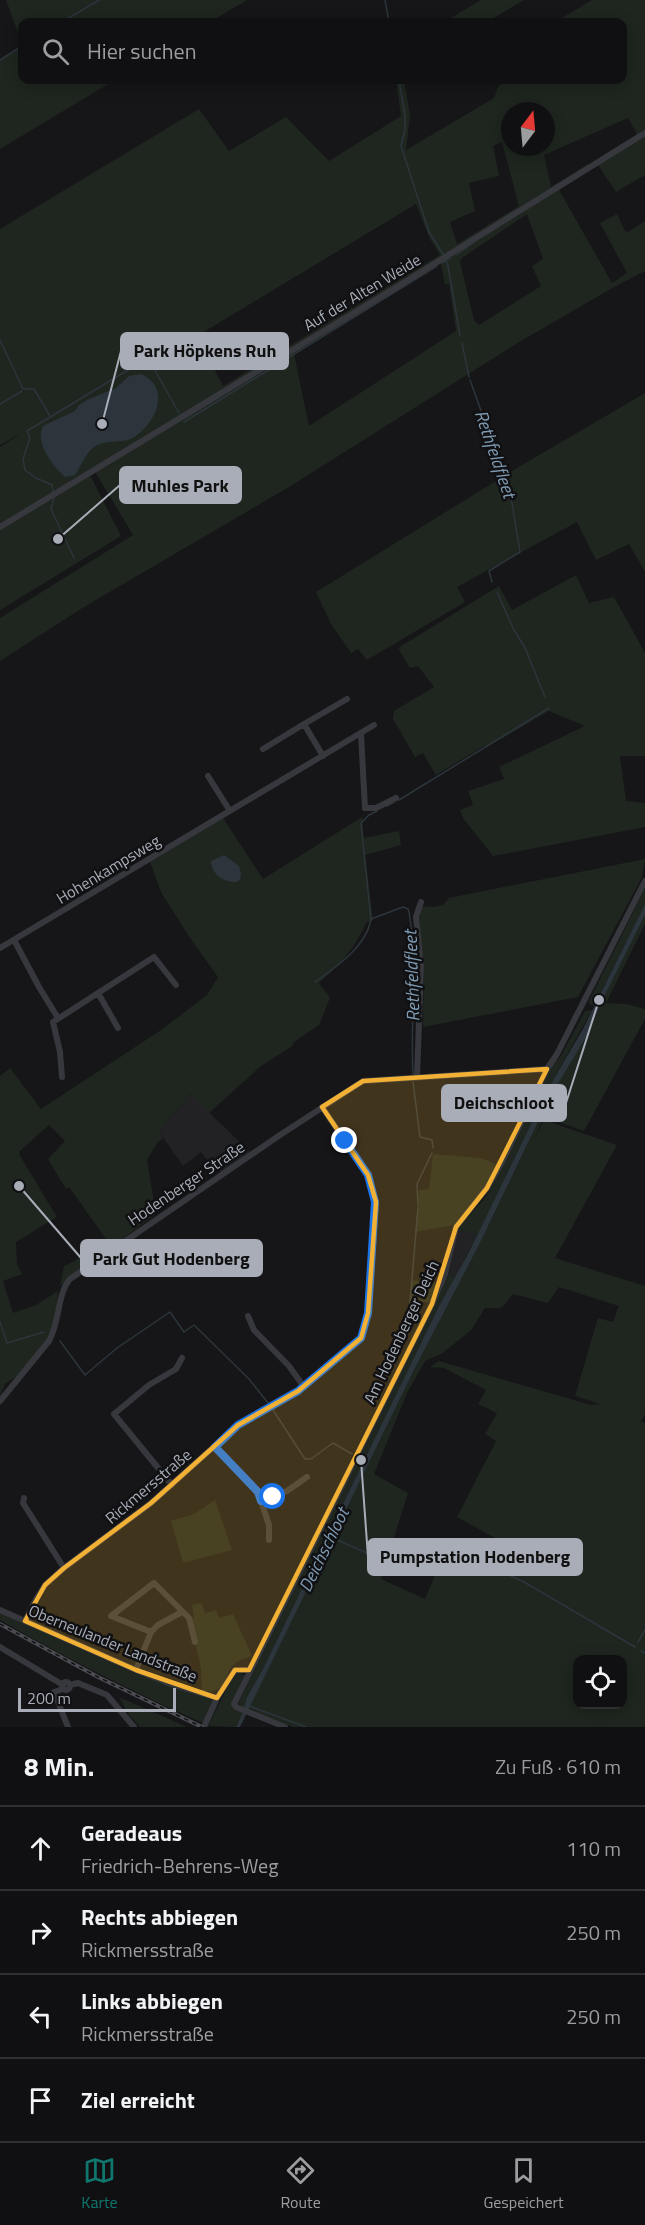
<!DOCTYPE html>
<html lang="de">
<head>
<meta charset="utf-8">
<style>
	body { margin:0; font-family:"Titillium Web",sans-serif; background:#1e1e20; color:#f1f3f6 }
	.controls { position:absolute; right:18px; bottom:18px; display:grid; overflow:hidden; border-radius:12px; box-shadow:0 3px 15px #0003 }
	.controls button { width:54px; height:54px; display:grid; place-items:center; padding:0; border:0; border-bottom:2px solid #303032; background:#101012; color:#f1f3f6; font:30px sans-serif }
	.compass { position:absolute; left:501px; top:102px; width:54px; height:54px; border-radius:50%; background:#101012; box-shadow:0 3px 15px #0003; rotate:16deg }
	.scale { position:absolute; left:18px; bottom:15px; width:158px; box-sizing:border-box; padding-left:6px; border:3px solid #a8adb8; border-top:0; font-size:16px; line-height:21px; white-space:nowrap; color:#a8adb8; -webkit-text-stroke:4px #111113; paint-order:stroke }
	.stop { position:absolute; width:18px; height:18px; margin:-14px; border:4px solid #1a73e8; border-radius:50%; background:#fff }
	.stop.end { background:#1a73e8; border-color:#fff; box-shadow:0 2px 6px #0008 }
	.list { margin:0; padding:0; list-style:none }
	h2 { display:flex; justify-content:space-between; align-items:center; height:78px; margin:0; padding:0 24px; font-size:26px }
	h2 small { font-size:20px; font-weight:400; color:#9c9d9f }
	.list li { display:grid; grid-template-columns:39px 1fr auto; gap:18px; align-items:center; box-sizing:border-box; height:84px; padding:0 24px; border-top:2px solid #303032 }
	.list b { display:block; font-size:22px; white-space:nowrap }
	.list p { margin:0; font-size:20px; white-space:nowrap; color:#9c9d9f }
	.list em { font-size:20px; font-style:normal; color:#9c9d9f }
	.icon { flex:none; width:33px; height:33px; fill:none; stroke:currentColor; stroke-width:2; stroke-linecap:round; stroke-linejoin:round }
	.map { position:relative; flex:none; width:645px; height:1727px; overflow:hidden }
	.search { position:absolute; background:#101012; box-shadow:0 3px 15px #0003; left:18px; right:18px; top:18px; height:66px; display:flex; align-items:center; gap:15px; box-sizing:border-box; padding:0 21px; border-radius:12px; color:#9c9d9f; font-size:22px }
	.sheet { height:414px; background:#101012 }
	nav { display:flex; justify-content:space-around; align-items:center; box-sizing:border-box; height:84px; border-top:2px solid #303032; background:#101012; font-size:16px; color:#9c9d9f }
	nav a { display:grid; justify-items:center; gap:3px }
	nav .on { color:#0f766e }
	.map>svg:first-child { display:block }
	.built { fill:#222225 }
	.green { fill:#1e261f; fill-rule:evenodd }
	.water { fill:#2c353c }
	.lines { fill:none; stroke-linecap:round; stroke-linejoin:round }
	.stream { stroke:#2c353c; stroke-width:1.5 }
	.minor { stroke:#37383d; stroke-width:6 }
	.rail-casing { stroke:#4a4c52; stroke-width:4 }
	.rail { stroke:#111113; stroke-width:1.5; stroke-dasharray:4.5; stroke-linecap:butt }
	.route { stroke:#1a73e8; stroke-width:8 }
	.marked { fill:#f2b134; fill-opacity:0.2; stroke:#f2b134; stroke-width:4.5; stroke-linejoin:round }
	.labels { text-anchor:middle; stroke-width:5; stroke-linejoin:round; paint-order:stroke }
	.street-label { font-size:16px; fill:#a8adb8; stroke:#111113 }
	.water-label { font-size:18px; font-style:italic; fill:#7f9bb3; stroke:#111113 }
	.leader { fill:none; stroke:#a8adb8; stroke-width:2 }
	.callout-dot { fill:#a8adb8; stroke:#111113; stroke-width:2 }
	.callout { fill:#a8adb8; stroke:#a8adb8; stroke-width:2 }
	.callout-label { font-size:18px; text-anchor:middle; font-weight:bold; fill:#111 }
</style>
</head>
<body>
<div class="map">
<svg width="645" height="1727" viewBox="0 0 645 1727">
	<rect width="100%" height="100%" fill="#161618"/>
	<!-- built -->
	<path class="built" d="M190,1094L251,1153L221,1173L212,1157L207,1160L201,1152L183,1166L159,1132Z
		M457,1229L477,1236L456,1276L449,1273Z"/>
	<!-- green -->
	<path class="green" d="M6,0H247L210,22H22V44Z
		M481,0H524L487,22H444Z
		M592,0H645V175L616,192L598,165L602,156L637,134L628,118L544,155L551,187L588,164L590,170L559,190L612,283L627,273L600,223L617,214L625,231L628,232L645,221V271L614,287L516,344L289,487L84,607L0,661V618L133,535L94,470L89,473L121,536L0,610V447L22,433L0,445V229L199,109L229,151L286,117L329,161L401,116L396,80H404L410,115L406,150L494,98L498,87L506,80H622V22H555ZM510,111H546V147H510ZM502,142L519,206L457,244L450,222L475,211L469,183L499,176L493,146ZM416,204L430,239L440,255L223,386L197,336ZM527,214L543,259L532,266L541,286L479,325L474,320L460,262L462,258ZM441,264L445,285L449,283L456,331L309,426L294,354Z
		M22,47V80H115L0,149V60Z
		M645,393V572L629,544L596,560L577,522L457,587L465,602L367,660L358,649L351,653L331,624L316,592L517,468Z
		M576,575L589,603L614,597L645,653V756H620L626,801L645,803V827L493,856L463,818L460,810L473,805L468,791L504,779L499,767L585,726L549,711L487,747L486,745L436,775L423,753L415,757L393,719L394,711L434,687L418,666L410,668L398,648L499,586L512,610Z
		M362,817L364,838L399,831L401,845L365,855L373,920L366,923C354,949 341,964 319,983L330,998L319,1025L294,1042L291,1047L261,1066L209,1113L190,1094L159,1132L163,1138L157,1143L147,1160L156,1214L60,1286L64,1266L73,1262L106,1239L69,1187L66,1189L48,1159L65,1141L49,1125L20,1151L19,1154L57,1217L16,1242L17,1264L22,1274L3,1281L13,1313L36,1305L58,1291L56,1316L51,1334L18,1375L5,1384L0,1395V1076L10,1068L41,1109L161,1030L207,995L218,977L188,935L161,892L150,862L223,818L263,879Z
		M645,859L642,877L578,997L423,1027L424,964L419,920L421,906L433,907L443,905L449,898Z
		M645,888V904L594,1006L589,1004V1001Z
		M645,915V924L606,1003L627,1004L645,1009V1019L584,1131L544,1117L534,1139L544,1120L617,1145L555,1258L645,1286V1414L641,1422L645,1423V1727H293L248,1709L415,1368L480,1243L550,1097L588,1034L601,1003ZM559,1287L619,1306L613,1322L598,1318L575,1396L600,1404L591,1405L439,1361L430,1367L444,1368L486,1390L478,1404L497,1413L485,1434L496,1441L457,1517L508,1545L498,1567L463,1551L445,1552L425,1599L381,1579L408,1493L374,1474L407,1393L425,1361L441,1354L463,1337L472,1329L485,1308C506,1309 500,1309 513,1294L548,1303ZM578,1660H622V1704H578Z
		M592,1010L549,1087L477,1236L457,1229L484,1199L493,1184L552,1066L561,1056L585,1011Z
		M433,1154L481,1158L496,1164L486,1186L455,1225L415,1232L419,1190L429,1189Z
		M449,1273L456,1276L439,1306L263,1670L247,1697L245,1708L242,1707L238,1703L346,1483L372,1433Z
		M412,1280L439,1283L431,1303L410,1301Z
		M215,1500L232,1550L183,1563L171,1521L194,1514Z
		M202,1603L205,1613L216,1610L219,1618L233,1614L252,1656C247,1658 241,1659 237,1662C220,1674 231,1693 202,1692L201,1669L190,1619L194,1617L192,1605Z
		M0,1611L211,1699L214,1702L203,1723C133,1692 66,1658 0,1620Z
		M237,1672L245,1675L231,1706L243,1712L236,1727L208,1726L233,1676Z
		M119,1697L187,1727H140L129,1715Z"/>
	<!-- water -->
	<path class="water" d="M141,374C172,388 156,423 134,437C122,445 105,438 93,448C85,454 81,467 75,475L65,477C52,465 35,443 43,426L75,411L79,405L87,400L116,388L129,376Z
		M224,855L239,866L241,874L240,880L236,882C222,882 212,874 211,861Z
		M645,904V915L601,1003L588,1034L550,1097L480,1243L415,1368L240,1727H236L243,1712L247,1697L263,1669L439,1306L469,1252L549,1087L584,1027Z"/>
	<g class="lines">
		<!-- stream -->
		<path class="stream" d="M385,0L389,22
			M62,22L99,0
			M0,60L22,46
			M399,80L405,115V130L401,146L429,232L443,254
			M456,255L477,240
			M446,260L448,266L460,335
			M442,263L450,258
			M0,340L23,389H34L50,416
			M462,343L469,377
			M470,380L510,491L520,552L489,571L492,582
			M0,404L22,391
			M184,422L437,266
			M53,491L52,485L36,478L25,470L23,459L30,438L27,431L148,358L179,413
			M54,498L51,509L74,558
			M497,592L513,628L525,648L545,697
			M399,800L549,708
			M387,806L394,802
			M371,919L403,907L408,909L409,912C418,966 410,1020 413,1075
			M315,982C337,966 365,948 371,920L361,823L369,815L377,811
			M413,1082L420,1137L432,1140L433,1148
			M418,1205L417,1184L432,1153
			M0,1322L7,1343L44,1332
			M408,1326L418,1208
			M60,1341L85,1375L117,1348L170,1312L184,1332L194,1325L249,1379L268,1403
			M273,1410L305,1459H311L333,1443L352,1454
			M335,1539L392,1564
			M448,1556L464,1555L524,1582L635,1647
			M638,1642L645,1630
			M641,1651L645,1653
			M249,1706L306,1727"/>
		<!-- minor -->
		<path class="minor" d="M0,527L400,285L645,133
			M361,734L365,808H376L396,798
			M263,749L304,724
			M323,756L304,724L347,699
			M208,776L230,811
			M14,940L39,987L58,1018
			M0,948L374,725
			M98,993L118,1028
			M62,1077L60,1052L53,1022L154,957L176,985
			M417,1078L421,965L416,917L421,902
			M248,1316L254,1330L289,1366L304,1387
			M0,1401L49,1341C60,1322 57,1294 70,1279L280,1135L363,1081L547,1069
			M215,1447L258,1492L269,1525V1540
			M172,1485L114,1414L149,1385L176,1369L182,1358
			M24,1498L23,1503L64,1568
			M261,1501L287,1491L307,1477
			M0,1610L136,1670L171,1684L217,1698
			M25,1621L36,1599L45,1585L64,1568L151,1503L238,1425L298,1391L361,1338L368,1313L376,1202L368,1175L322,1107
			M151,1632L111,1616L154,1583L189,1618L195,1642
			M0,1647L63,1685
			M136,1670L151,1632L158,1625L182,1612
			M62 1686a4 4 0 1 1 8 0a4 4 0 1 1-8 0Z
			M70,1685L78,1683L107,1695L134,1727
			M63,1689L54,1692L68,1727
			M204,1727L217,1698L235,1670H249
			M285,1727L236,1707L234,1704L432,1304L445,1274L456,1227L487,1188L502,1162L547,1069L557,1054L645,881"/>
		<defs>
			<path id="rail" d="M0,1624L98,1677L202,1727"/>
		</defs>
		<!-- rail casing -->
		<use href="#rail" class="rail-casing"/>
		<!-- rail -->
		<use href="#rail" class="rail"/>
	</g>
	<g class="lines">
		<!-- route -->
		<path class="route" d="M273,1497L261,1501L258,1492L215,1447L238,1425L298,1391L361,1338L368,1313L375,1202L368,1175L345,1141"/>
	</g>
	<!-- marked area -->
	<path class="marked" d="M547,1069L487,1188L456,1227L432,1304L249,1670H235L217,1698L136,1670L25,1621L45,1585L64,1568L151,1503L238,1425L298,1391L361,1338L368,1313L376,1202L368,1175L322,1107L363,1081Z"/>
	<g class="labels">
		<!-- street labels -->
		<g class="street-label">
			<text transform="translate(362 292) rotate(-31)" y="6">Auf der Alten Weide</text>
			<text transform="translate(108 869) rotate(-31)" y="6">Hohenkampsweg</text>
			<text transform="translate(186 1183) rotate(-34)" y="6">Hodenberger Straße</text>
			<text transform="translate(401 1332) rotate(-65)" y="6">Am Hodenberger Deich</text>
			<text transform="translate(148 1486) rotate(-40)" y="6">Rickmersstraße</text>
			<text transform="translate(113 1643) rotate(22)" y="6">Oberneulander Landstraße</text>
		</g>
		<!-- water labels -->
		<g class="water-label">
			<text transform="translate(495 454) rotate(71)" y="6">Rethfeldfleet</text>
			<text transform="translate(412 976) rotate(-92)" y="6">Rethfeldfleet</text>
			<text transform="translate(324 1550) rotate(-64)" y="6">Deichschloot</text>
		</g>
	</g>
	<!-- callouts -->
	<path class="leader" d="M102 424L121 351M58 539L120 485M599 1000L566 1103M19 1186L81 1258M361 1460L368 1557"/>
	<g class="callout-dot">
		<circle cx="102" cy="424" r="6"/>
		<circle cx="58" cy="539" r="6"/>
		<circle cx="599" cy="1000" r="6"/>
		<circle cx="19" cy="1186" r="6"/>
		<circle cx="361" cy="1460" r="6"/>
	</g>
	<g class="callout">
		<rect x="121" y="333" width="167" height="36" rx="6"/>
		<rect x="120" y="467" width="121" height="36" rx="6"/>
		<rect x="442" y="1085" width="124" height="36" rx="6"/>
		<rect x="81" y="1240" width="181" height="36" rx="6"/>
		<rect x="368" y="1539" width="214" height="36" rx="6"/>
	</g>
	<g class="callout-label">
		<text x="205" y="357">Park Höpkens Ruh</text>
		<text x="180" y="492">Muhles Park</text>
		<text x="504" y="1109">Deichschloot</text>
		<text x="171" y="1265">Park Gut Hodenberg</text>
		<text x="475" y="1563">Pumpstation Hodenberg</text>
	</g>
</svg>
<div class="controls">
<button><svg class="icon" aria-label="locate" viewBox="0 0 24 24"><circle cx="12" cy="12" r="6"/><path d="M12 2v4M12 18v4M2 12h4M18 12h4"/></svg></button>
</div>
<svg class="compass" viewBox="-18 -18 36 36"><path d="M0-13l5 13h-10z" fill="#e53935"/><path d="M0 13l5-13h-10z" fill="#9c9d9f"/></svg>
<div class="scale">200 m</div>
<div class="stop" style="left:273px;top:1497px"></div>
<div class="stop end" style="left:345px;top:1141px"></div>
<div class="search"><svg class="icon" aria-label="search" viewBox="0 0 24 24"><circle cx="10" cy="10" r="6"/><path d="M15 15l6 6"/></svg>Hier suchen</div>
</div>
<section class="sheet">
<h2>8 Min.<small>Zu Fuß · 610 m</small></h2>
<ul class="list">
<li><svg class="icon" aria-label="ahead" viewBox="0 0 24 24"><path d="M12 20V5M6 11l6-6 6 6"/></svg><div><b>Geradeaus</b><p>Friedrich-Behrens-Weg</p></div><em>110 m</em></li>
<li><svg class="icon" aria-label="right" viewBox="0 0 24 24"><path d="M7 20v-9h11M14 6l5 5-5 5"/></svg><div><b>Rechts abbiegen</b><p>Rickmersstraße</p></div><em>250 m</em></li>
<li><svg class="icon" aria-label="left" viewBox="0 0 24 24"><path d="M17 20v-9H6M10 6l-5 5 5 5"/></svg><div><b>Links abbiegen</b><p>Rickmersstraße</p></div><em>250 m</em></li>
<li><svg class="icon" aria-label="arrive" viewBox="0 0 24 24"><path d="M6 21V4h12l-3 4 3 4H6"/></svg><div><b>Ziel erreicht</b></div></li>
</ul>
</section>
<nav>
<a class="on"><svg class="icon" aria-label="map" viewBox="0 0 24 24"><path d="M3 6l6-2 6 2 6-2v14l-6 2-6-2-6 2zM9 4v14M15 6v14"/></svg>Karte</a>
<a><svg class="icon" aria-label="directions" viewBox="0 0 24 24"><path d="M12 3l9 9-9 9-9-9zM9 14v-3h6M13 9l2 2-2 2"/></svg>Route</a>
<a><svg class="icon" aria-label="saved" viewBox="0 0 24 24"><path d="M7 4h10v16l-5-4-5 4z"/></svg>Gespeichert</a>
</nav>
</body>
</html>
